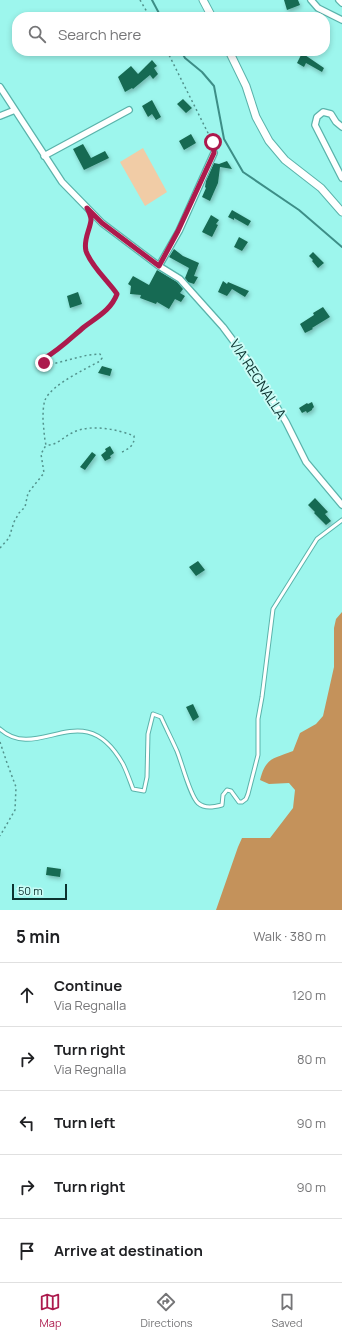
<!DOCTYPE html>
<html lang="en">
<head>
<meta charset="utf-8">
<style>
	body { margin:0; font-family:Manrope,sans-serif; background:#f2f2f2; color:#202124 }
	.scale { position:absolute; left:12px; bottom:10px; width:55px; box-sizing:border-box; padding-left:4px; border:2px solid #0c3330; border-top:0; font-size:11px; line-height:14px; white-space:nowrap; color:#0c3330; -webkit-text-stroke:3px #c9fcf6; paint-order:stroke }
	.stop { position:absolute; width:12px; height:12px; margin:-9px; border:3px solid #ac1a4d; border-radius:50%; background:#fff }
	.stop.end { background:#ac1a4d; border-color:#fff; box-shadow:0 1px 4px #0008 }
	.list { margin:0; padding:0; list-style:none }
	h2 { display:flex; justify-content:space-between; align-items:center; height:52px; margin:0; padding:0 16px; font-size:17px }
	h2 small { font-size:13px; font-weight:400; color:#757577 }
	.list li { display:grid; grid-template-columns:26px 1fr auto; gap:12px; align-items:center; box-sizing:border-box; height:64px; padding:0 16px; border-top:1px solid #e0e0e0 }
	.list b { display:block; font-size:15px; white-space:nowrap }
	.list p { margin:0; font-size:13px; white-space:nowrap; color:#757577 }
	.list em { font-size:13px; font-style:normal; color:#757577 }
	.icon { flex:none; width:22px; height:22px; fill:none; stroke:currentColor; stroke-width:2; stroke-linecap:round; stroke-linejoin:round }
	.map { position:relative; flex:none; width:342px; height:910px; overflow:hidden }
	.search { position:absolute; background:#fff; box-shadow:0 2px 6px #0003; left:12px; right:12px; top:12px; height:44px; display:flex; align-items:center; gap:10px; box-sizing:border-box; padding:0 14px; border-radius:16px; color:#757577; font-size:15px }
	.sheet { height:372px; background:#fff }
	nav { display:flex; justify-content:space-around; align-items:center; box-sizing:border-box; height:56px; border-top:1px solid #e0e0e0; background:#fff; font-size:11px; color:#757577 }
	nav a { display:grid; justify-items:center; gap:2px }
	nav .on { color:#ac1a4d }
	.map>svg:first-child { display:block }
	.green { fill:#f1cca6 }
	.forest { fill:#c4925b }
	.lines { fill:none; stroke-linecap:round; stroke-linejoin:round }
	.stream { stroke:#3d8e87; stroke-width:2 }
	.building { fill:#196a52; filter:url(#shadow) }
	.service-casing { stroke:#5ab3ab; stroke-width:5 }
	.minor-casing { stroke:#5ab3ab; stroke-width:8 }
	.tertiary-casing { stroke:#5ab3ab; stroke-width:9 }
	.path { stroke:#52928c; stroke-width:1.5; stroke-dasharray:2 3; stroke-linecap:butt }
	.service { stroke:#fff; stroke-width:3 }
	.minor { stroke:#fff; stroke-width:5.5 }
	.tertiary { stroke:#fff; stroke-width:7 }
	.route { stroke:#ac1a4d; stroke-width:5 }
	.labels { text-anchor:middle; stroke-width:4; stroke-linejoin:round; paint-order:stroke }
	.street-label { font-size:14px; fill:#0c3330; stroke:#c9fcf6 }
</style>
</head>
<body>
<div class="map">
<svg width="342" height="910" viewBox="0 0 342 910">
	<defs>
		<filter id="shadow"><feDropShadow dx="1.5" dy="2.5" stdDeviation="2" flood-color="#0004"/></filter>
	</defs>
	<rect width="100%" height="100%" fill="#9df6ed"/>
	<!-- green -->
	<path class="green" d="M143,148L167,192L145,206L120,162Z"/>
	<!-- forest -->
	<path class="forest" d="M342,612V910H216L238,847L242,838H270L293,808L295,790L289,783L269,784L260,780C266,757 273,759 293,751L300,733L316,724L323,716L334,667V628L336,619Z"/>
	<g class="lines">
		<!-- stream -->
		<path class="stream" d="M152,0L161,17
			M181,51L185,58L202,72L214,86L224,139L243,172L299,210L342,247"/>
	</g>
	<!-- building -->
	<path class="building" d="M284,0H298L300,5L287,10Z
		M302,53L324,68L322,72L306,63L304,67L297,63Z
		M152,60L157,66L154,68L158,74L153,79L150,75L133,89L132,88L125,92L118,77L131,66L138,74Z
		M183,99L192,108L186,113L177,104Z
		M152,100L161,117L156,120L152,114L148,117L142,106Z
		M191,134L196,143L184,150L179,141Z
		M83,144L91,158L105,151L109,158L84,170L73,149Z
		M227,161L232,169L220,167L218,183L210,201L202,197L206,188L205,187L206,181L214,163L219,164Z
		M232,210L251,221L248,226L234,218V220L228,217Z
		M211,215L219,220L216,224L218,225L212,237L202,232Z
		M239,237L248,242L242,251L234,247Z
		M174,249L183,256L199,263L194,276L198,277L194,284L188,282L185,278L189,268L169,257Z
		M313,252L324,263L318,268L312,261L313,260L309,256Z
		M157,270L177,282L183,289L180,293L185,296L181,302L175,299L169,309L157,302L156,304L140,298L141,295L130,294L131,286L128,284L133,276L149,285Z
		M223,281L227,284L228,282L249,291L245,297L232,289L227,296L218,292Z
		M78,292L82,304L70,308L67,296Z
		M323,307L330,317L312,328L313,329L305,333L300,324L314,315L313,313Z
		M102,366L112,369L110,376L98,373Z
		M312,402L314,407L312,409V410L307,413L306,411L302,413L299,408L307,403L308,404Z
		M110,446L114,453L110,456L111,458L105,461L101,455L106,451L105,449Z
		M92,452L96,455L85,470L80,467Z
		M315,498L328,512L325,514L331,521L326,525L314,513L315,512L308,505Z
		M198,561L205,570L196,576L189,567Z
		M193,704L199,717L193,721L186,707Z
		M47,867L61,869L60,877L46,875Z"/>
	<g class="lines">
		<defs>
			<path id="service" d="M0,729C39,764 83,693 123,764C127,772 130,781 133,789L144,791L147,777L148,734L153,714L161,717C166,728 172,740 177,751C182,763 190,796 198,803C205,809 214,807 222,805L223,795L227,790L231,791L239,802H242L246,799L248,794L258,755V719L262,697L273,609L317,539L342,520"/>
			<path id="minor" d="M311,0L318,8L342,20
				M339,0L342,3
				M0,87L62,182L102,223L159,266L180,279L223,327L252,366L286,422L306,462L342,505
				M0,116L15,110
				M342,127L336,122L331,114L323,112L317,117L315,125L342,178
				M44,156L129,110
				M159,266L179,231L214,153"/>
			<path id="tertiary" d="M203,0L212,17
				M229,51L246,86L256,117L269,141L285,160L321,188L342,212"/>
		</defs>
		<!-- service casing -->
		<use href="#service" class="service-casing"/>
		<!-- minor casing -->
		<use href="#minor" class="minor-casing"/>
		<!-- tertiary casing -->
		<use href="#tertiary" class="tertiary-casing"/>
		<!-- path -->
		<path class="path" d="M140,0L150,17
			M167,51L213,143L214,148
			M91,220C88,229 84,241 86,251C90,264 108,282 117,294L114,301L100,316L84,326L66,343L44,359V363L48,365L88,355L100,354L102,358L100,361C86,369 52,384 45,400C43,406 43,414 43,421C44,429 44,437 46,445C57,446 64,436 74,432C91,424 117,429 134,436C135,446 128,449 120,453
			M0,548L9,538L14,522L19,513L25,507L28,493L44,473L41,454L46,445
			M0,742L7,763L16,787L15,810L0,836"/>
		<!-- service -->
		<use href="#service" class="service"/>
		<!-- minor -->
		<use href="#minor" class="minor"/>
		<!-- tertiary -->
		<use href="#tertiary" class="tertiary"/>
	</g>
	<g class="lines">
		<!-- route -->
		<path class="route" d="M44,363L45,358C59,350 71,338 84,327C97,317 111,310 117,294C108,281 91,266 86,251C83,240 90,230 91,220C91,216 89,212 87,208L102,223L159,266L178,231L214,153L213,142"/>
	</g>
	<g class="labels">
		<!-- street labels -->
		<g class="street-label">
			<text transform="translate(258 379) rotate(57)" y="5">VIA REGNALLA</text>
		</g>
	</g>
</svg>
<div class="scale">50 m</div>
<div class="stop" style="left:213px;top:142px"></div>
<div class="stop end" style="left:44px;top:363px"></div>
<div class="search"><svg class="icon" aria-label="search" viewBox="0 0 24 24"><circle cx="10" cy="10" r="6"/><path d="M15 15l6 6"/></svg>Search here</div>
</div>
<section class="sheet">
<h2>5 min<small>Walk · 380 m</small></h2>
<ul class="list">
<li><svg class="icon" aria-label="ahead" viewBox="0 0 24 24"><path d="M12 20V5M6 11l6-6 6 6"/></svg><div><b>Continue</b><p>Via Regnalla</p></div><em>120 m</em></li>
<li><svg class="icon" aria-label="right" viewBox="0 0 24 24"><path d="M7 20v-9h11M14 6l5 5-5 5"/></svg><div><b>Turn right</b><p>Via Regnalla</p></div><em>80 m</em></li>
<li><svg class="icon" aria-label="left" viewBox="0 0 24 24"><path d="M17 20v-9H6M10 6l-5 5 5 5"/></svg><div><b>Turn left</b></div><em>90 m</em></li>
<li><svg class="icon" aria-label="right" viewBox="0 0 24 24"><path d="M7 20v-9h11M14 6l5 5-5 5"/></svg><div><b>Turn right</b></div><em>90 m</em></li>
<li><svg class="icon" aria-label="arrive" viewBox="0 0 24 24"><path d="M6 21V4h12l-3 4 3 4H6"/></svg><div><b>Arrive at destination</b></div></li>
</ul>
</section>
<nav>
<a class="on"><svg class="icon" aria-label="map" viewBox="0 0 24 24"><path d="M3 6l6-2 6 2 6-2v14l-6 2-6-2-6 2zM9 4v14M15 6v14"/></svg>Map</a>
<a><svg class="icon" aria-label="directions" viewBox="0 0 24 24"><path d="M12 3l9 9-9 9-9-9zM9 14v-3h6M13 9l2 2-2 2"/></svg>Directions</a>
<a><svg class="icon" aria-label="saved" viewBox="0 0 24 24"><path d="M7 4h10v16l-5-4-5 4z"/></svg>Saved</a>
</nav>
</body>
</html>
